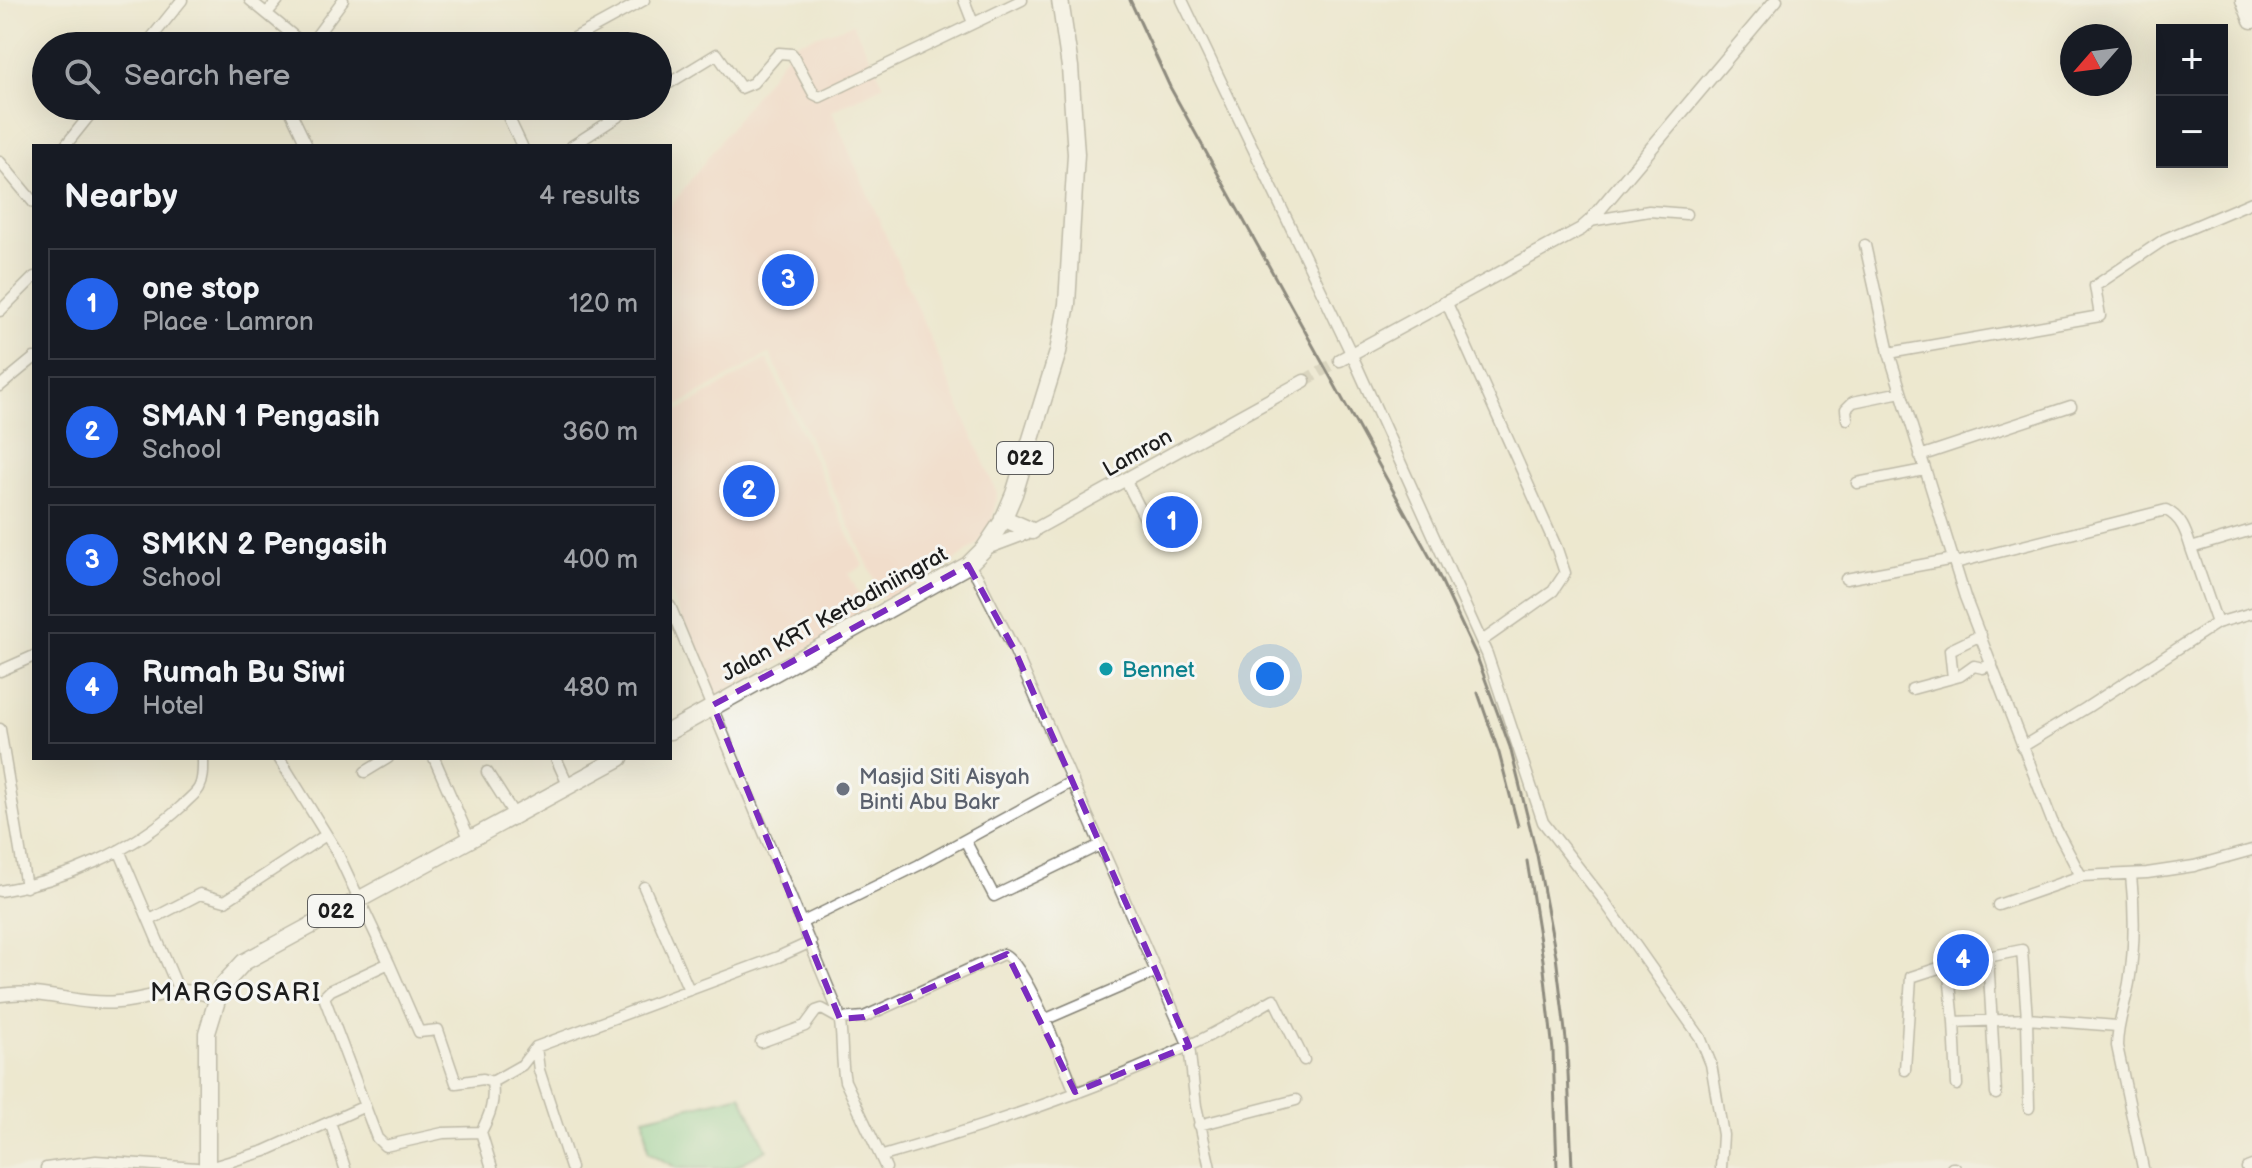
<!DOCTYPE html>
<html lang="en">
<head>
<meta charset="utf-8">
<style>
	body { margin:0; font-family:"Balsamiq Sans",sans-serif; background:#242831; color:#f1f3f6 }
	.controls { position:absolute; right:24px; top:24px; display:grid; overflow:hidden; border-radius:0px; box-shadow:0 8px 32px #0002 }
	.controls button { width:72px; height:72px; display:grid; place-items:center; padding:0; border:0; border-bottom:2px solid #363941; background:#171b24; color:#f1f3f6; font:40px sans-serif }
	.compass { position:absolute; left:2060px; top:24px; width:72px; height:72px; border-radius:50%; background:#171b24; box-shadow:0 8px 32px #0002; rotate:242deg }
	.you { position:absolute; left:1270px; top:676px; width:28px; height:28px; margin:-20px; border:6px solid #fff; border-radius:50%; background:#1a73e8; box-shadow:0 0 0 12px #1a73e833 }
	.badge { display:grid; place-items:center; width:52px; height:52px; border-radius:50%; background:#2563eb; color:#fff; font-size:26px; font-weight:700 }
	.pin { position:absolute; translate:-50% -50%; border:4px solid #fff; box-shadow:0 2px 8px #0006 }
	.list { margin:0; padding:0; list-style:none }
	h2 { display:flex; justify-content:space-between; align-items:center; height:104px; margin:0; padding:0 32px; font-size:34px }
	h2 small { font-size:26px; font-weight:400; color:#9ea1a6 }
	.list li { display:grid; grid-template-columns:52px 1fr auto; gap:24px; align-items:center; box-sizing:border-box; height:112px; margin:0 16px 16px; padding:0 16px; border:2px solid #363941; border-radius:0px }
	.list b { display:block; font-size:30px; white-space:nowrap }
	.list p { margin:0; font-size:26px; white-space:nowrap; color:#9ea1a6 }
	.list em { font-size:26px; font-style:normal; color:#9ea1a6 }
	.icon { flex:none; width:44px; height:44px; fill:none; stroke:currentColor; stroke-width:2; stroke-linecap:round; stroke-linejoin:round }
	.map { position:relative; flex:none; width:2252px; height:1168px; overflow:hidden }
	.search { position:absolute; background:#171b24; box-shadow:0 8px 32px #0002; left:32px; top:32px; width:640px; height:88px; display:flex; align-items:center; gap:20px; box-sizing:border-box; padding:0 28px; border-radius:44px; color:#9ea1a6; font-size:30px }
	.panel { position:absolute; background:#171b24; box-shadow:0 8px 32px #0002; left:32px; top:144px; width:640px; height:616px; border-radius:0px }
	.map>svg:first-child { display:block }
	.built { fill:#f7d1c6 }
	.green { fill:#79cd90; stroke:#4a7456; stroke-width:2 }
	.lines { fill:none; stroke-linecap:round; stroke-linejoin:round }
	.tertiary-tunnel { stroke:#c3bfab; stroke-width:12; stroke-dasharray:12 6; stroke-linecap:butt }
	.minor-casing { stroke:#848276; stroke-width:13 }
	.tertiary-casing { stroke:#848276; stroke-width:15 }
	.primary-casing { stroke:#848276; stroke-width:19 }
	.trunk-casing { stroke:#848276; stroke-width:19 }
	.minor { stroke:#fff; stroke-width:10 }
	.tertiary { stroke:#fff; stroke-width:12 }
	.primary { stroke:#fff; stroke-width:16 }
	.trunk { stroke:#fff; stroke-width:16 }
	.rail { stroke:#1c1c1c; stroke-width:3 }
	.marked { fill:none; stroke:#7b2cbf; stroke-width:6; stroke-dasharray:16 10; stroke-linejoin:round }
	.culture-dot { fill:#0f9aa8; stroke:#f6f6f2; stroke-width:3 }
	.worship-dot { fill:#6b7280; stroke:#f6f6f2; stroke-width:3 }
	.labels { text-anchor:middle; stroke-width:6; stroke-linejoin:round; paint-order:stroke }
	.shield { fill:#f6f6f2; stroke:#5d5d5c; stroke-width:2 }
	.shield-label { font-size:20px; font-weight:bold; fill:#1c1c1c }
	.street-label { font-size:22px; fill:#1c1c1c; stroke:#f6f6f2 }
	.culture-label { font-size:22px; fill:#0d838f; stroke:#f6f6f2; text-anchor:start }
	.worship-label { font-size:22px; fill:#5b616d; stroke:#f6f6f2; text-anchor:start }
	.quarter-label { font-size:26px; letter-spacing:2px; fill:#1c1c1c; stroke:#f6f6f2 }
</style>
</head>
<body>
<div class="map">
<svg width="2252" height="1168" viewBox="0 0 2252 1168">
	<rect width="100%" height="100%" fill="#f6f6f2"/>
	<filter id="ink" filterUnits="userSpaceOnUse"><feTurbulence type="fractalNoise" baseFrequency=".0125" numOctaves="2"/><feDisplacementMap in="SourceGraphic" scale="16" xChannelSelector="R" yChannelSelector="G"/><feConvolveMatrix kernelMatrix="1 2 1 2 8 2 1 2 1" color-interpolation-filters="sRGB"/></filter>
	<filter id="wash" filterUnits="userSpaceOnUse"><feTurbulence type="fractalNoise" baseFrequency=".006" numOctaves="4" result="noise"/><feDisplacementMap in="SourceGraphic" scale="32" xChannelSelector="R" yChannelSelector="G"/><feGaussianBlur stdDeviation="1.8" result="paint"/><feColorMatrix in="noise" values="0 0 0 0 0 0 0 0 0 0 0 0 0 0 0 0 0 1.4 0 .05"/><feComposite in="paint" operator="in"/></filter>
	<g filter="url(#wash)">
		<rect width="100%" height="100%" fill="#ede8cf"/>
		<!-- built -->
		<path class="built" d="M853,24L884,85L832,111L997,493L992,521L978,543L959,558L886,604L770,353L670,410V207L795,43Z
			M767,359L863,566L849,574L868,615L715,697L670,591V416Z"/>
		<!-- green -->
		<path class="green" d="M741,1095L767,1150L733,1168H677L648,1152L644,1118Z"/>
	</g>
	<g filter="url(#ink)">
		<g class="lines">
			<!-- tertiary-tunnel -->
			<path class="tertiary-tunnel" d="M1304,381L1340,360"/>
			<defs>
				<path id="minor" d="M250,0L306,46
					M964,0L973,23
					M1182,0L1351,353L1487,654L1543,822L1602,898L1700,1037L1711,1064L1723,1135L1721,1168
					M267,13L278,0
					M145,46L182,0
					M309,46L343,0
					M560,46L644,0
					M658,90L717,54L741,88L753,83L779,53L792,54L814,94L820,97L1022,0
					M288,106L307,146
					M503,106L522,146
					M65,146L97,106
					M572,146L634,106
					M0,162L34,203
					M1590,221L1649,211L1686,214
					M1865,245L1889,353L1965,597L2052,821L2081,876
					M1446,301L1557,549L1565,573L1553,591L1482,641
					M0,311L34,277
					M1889,353L2100,316L2095,286L2165,239L2252,202
					M0,386L34,358
					M1847,419L1846,409L1853,402L1901,392
					M1920,456L2071,406
					M1126,481L1154,536
					M1857,483L1924,470
					M2191,548L2217,623
					M1955,563L2166,510C2182,518 2186,532 2191,548L2252,530
					M968,565L977,576L1015,651L1189,1046L1196,1106L1210,1168
					M1846,579L1954,559
					M670,606L838,1011C844,1035 840,1058 845,1081L886,1168
					M0,671L34,656
					M1953,678L1950,650L1981,635
					M1912,689L1960,676L1974,666L1983,668L1992,664
					M0,729L26,887
					M2022,747L2086,708L2217,623L2252,613
					M279,758L337,852L389,963L331,990L324,997L377,1138L385,1146L443,1133L481,1132L492,1168
					M434,758L470,840
					M556,758L569,787
					M365,772L388,758
					M487,772L515,816
					M965,840L994,896L1100,845
					M119,850L179,991
					M2131,875C2135,912 2135,946 2129,983C2125,1005 2117,1024 2117,1046L2143,1168
					M644,887L689,990
					M0,891C65,880 133,851 182,806C187,800 195,795 199,788C204,779 203,768 203,758
					M1998,905L2081,876L2147,873L2194,866L2252,850
					M150,920L200,894L225,901L326,835
					M803,922L919,865L1073,781
					M1988,957L1996,1094
					M389,963L419,1032L438,1030L456,1083L483,1079L492,1082
					M1948,965L1954,1022L1957,1085
					M1044,1020L1155,972
					M1954,1022L2027,1019L2117,1026
					M761,1042L805,1026L816,1011L822,1009L840,1019L864,1017L1003,954C1024,960 1065,1067 1075,1092
					M536,1047L539,1070L571,1168
					M1905,1070L1911,977L1948,965L2022,950L2027,1019L2029,1108
					M330,1122L345,1168
					M1199,1125L1296,1100
					M481,1132C490,1115 495,1102 492,1082L522,1065L536,1047L778,957L811,942
					M883,1156C986,1126 1090,1092 1188,1046C1217,1033 1246,1015 1274,999L1304,1060
					M46,1168L96,1161L197,1168
					M209,1168L265,1151L365,1106
					M1952,1168H1955
					M2247,1168L2252,1166"/>
				<path id="tertiary" d="M1340,360L1581,229L1590,221L1776,0
					M984,549L1032,531L1304,381
					M0,995C40,988 78,1006 118,1002C152,1000 184,981 216,999"/>
				<path id="primary" d="M1003,518L1032,531
					M670,731L968,565L984,549L1002,522L1014,494L1058,352L1067,304L1076,154L1070,67L1060,0
					M207,1168V1033L221,987L244,962L620,758"/>
				<path id="trunk" d="M2244,0L2252,20"/>
			</defs>
			<!-- minor casing -->
			<use href="#minor" class="minor-casing"/>
			<!-- tertiary casing -->
			<use href="#tertiary" class="tertiary-casing"/>
			<!-- primary casing -->
			<use href="#primary" class="primary-casing"/>
			<!-- trunk casing -->
			<use href="#trunk" class="trunk-casing"/>
			<!-- minor -->
			<use href="#minor" class="minor"/>
			<!-- tertiary -->
			<use href="#tertiary" class="tertiary"/>
			<!-- primary -->
			<use href="#primary" class="primary"/>
			<!-- trunk -->
			<use href="#trunk" class="trunk"/>
			<!-- rail -->
			<path class="rail" d="M1130,0L1170,87L1432,561L1477,657L1510,747L1537,855L1556,956L1567,1048L1572,1168
				M1478,693L1499,753L1518,826
				M1527,861L1543,960L1553,1051L1557,1168"/>
		</g>
	</g>
	<!-- marked area -->
	<path d="M0 0H2252V1168H0ZM968,565L1015,651L1189,1046L1075,1092L1007,954L864,1017L840,1019L713,705Z" fill="#ede8cf" fill-opacity=".55" fill-rule="evenodd"/>
	<path class="marked" d="M968,565L1015,651L1189,1046L1075,1092L1007,954L864,1017L840,1019L713,705Z"/>
	<!-- markers -->
	<circle class="culture-dot" cx="1106" cy="669" r="8"/>
	<circle class="worship-dot" cx="843" cy="789" r="8"/>
	<g class="labels">
		<!-- shield labels -->
		<g class="shield">
			<rect x="997" y="442" width="56" height="32" rx="6"/>
			<rect x="308" y="895" width="56" height="32" rx="6"/>
		</g>
		<g class="shield-label">
			<text x="1025" y="465">022</text>
			<text x="336" y="918">022</text>
		</g>
		<!-- street labels -->
		<g class="street-label">
			<text transform="translate(1137 452) rotate(-29)" y="8">Lamron</text>
			<text transform="translate(834 613) rotate(-29)" y="8">Jalan KRT Kertodiniingrat</text>
		</g>
		<!-- culture labels -->
		<g class="culture-label">
			<text x="1122" y="677">Bennet</text>
		</g>
		<!-- worship labels -->
		<g class="worship-label">
			<text x="859" y="784">Masjid Siti Aisyah<tspan x="859" dy="25">Binti Abu Bakr</tspan></text>
		</g>
		<!-- quarter labels -->
		<g class="quarter-label">
			<text x="236" y="1001">MARGOSARI</text>
		</g>
	</g>
</svg>
<div class="controls">
<button>+</button>
<button>−</button>
</div>
<svg class="compass" viewBox="-18 -18 36 36"><path d="M0-13l5 13h-10z" fill="#e53935"/><path d="M0 13l5-13h-10z" fill="#9ea1a6"/></svg>
<div class="you"></div>
<div class="pin badge" style="left:1172px;top:522px">1</div>
<div class="pin badge" style="left:749px;top:491px">2</div>
<div class="pin badge" style="left:788px;top:280px">3</div>
<div class="pin badge" style="left:1963px;top:960px">4</div>
<div class="search"><svg class="icon" aria-label="search" viewBox="0 0 24 24"><circle cx="10" cy="10" r="6"/><path d="M15 15l6 6"/></svg>Search here</div>
<section class="panel">
<h2>Nearby<small>4 results</small></h2>
<ul class="list">
<li><span class="badge">1</span><div><b>one stop</b><p>Place · Lamron</p></div><em>120 m</em></li>
<li><span class="badge">2</span><div><b>SMAN 1 Pengasih</b><p>School</p></div><em>360 m</em></li>
<li><span class="badge">3</span><div><b>SMKN 2 Pengasih</b><p>School</p></div><em>400 m</em></li>
<li><span class="badge">4</span><div><b>Rumah Bu Siwi</b><p>Hotel</p></div><em>480 m</em></li>
</ul>
</section>
</div>
</body>
</html>
